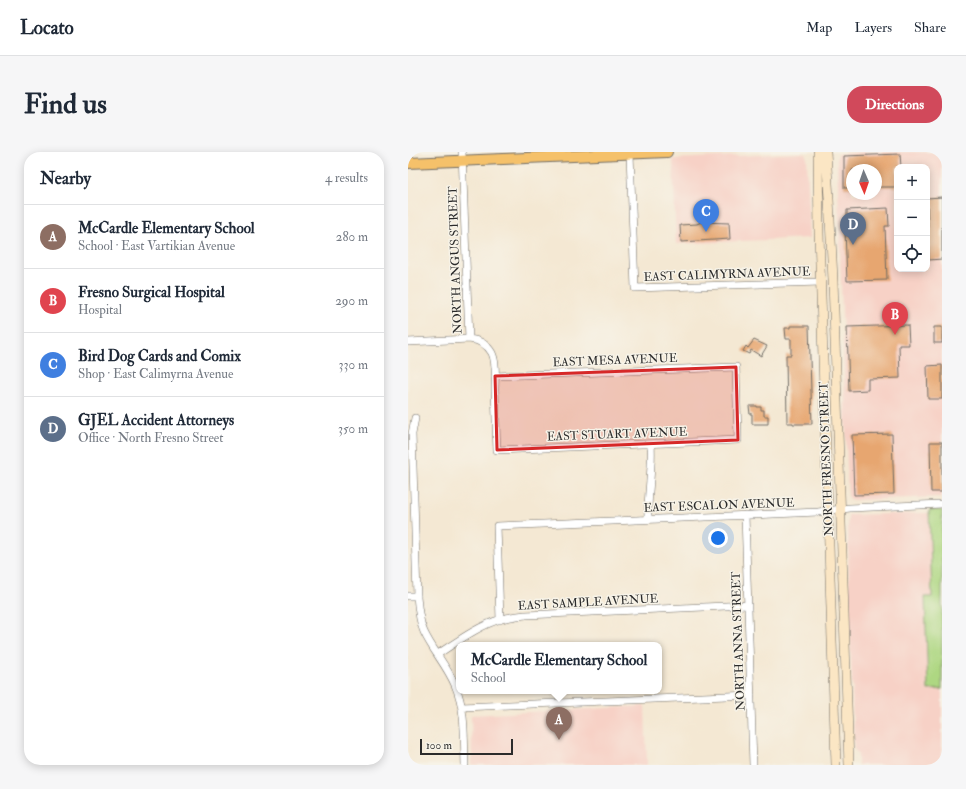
<!DOCTYPE html>
<html lang="en">
<head>
<meta charset="utf-8">
<style>
	body { margin:0; font-family:"IM FELL Double Pica",serif; background:#f6f6f7; color:#1f2937 }
	.controls { position:absolute; right:12px; top:12px; display:grid; overflow:hidden; border-radius:8px; box-shadow:0 2px 10px #0003 }
	.controls button { width:36px; height:36px; display:grid; place-items:center; padding:0; border:0; border-bottom:1px solid #e0e1e3; background:#fff; color:#1f2937; font:20px sans-serif }
	.compass { position:absolute; left:438px; top:12px; width:36px; height:36px; border-radius:50%; background:#fff; box-shadow:0 2px 10px #0003; rotate:178deg }
	.scale { position:absolute; left:12px; bottom:10px; width:93px; box-sizing:border-box; padding-left:4px; border:2px solid #2b2b2b; border-top:0; font-size:11px; line-height:14px; white-space:nowrap; color:#2b2b2b; -webkit-text-stroke:3px #f7f3e8; paint-order:stroke }
	.you { position:absolute; left:310px; top:386px; width:14px; height:14px; margin:-10px; border:3px solid #fff; border-radius:50%; background:#1a73e8; box-shadow:0 0 0 6px #1a73e833 }
	.badge { display:grid; place-items:center; width:26px; height:26px; border-radius:50%; background:#d1495b; color:#fff; font-size:13px; font-weight:700 }
	.pin { position:absolute; translate:-50% -33px; filter:drop-shadow(0 1px 2px #0008) }
	.pin::after { content:''; position:absolute; top:21px; width:14px; height:12px; background:inherit; clip-path:polygon(0 0,100% 0,50% 100%) }
	.popup { position:absolute; left:48px; top:490px; width:206px; height:52px; box-sizing:border-box; display:grid; place-content:center; border-radius:8px; background:#fff; filter:drop-shadow(0 1px 3px #0005); font-size:13px; white-space:nowrap; color:#747a83 }
	.popup b { font-size:15px; color:#1f2937 }
	.popup::after { content:''; position:absolute; left:50%; top:100%; margin-left:-8px; border:8px solid transparent; border-top-color:#fff }
	.list { margin:0; padding:0; list-style:none }
	h2 { display:flex; justify-content:space-between; align-items:center; height:52px; margin:0; padding:0 16px; font-size:17px }
	h2 small { font-size:13px; font-weight:400; color:#747a83 }
	.list li { display:grid; grid-template-columns:26px 1fr auto; gap:12px; align-items:center; box-sizing:border-box; height:64px; padding:0 16px; border-top:1px solid #e0e1e3 }
	.list b { display:block; font-size:15px; white-space:nowrap }
	.list p { margin:0; font-size:13px; white-space:nowrap; color:#747a83 }
	.list em { font-size:13px; font-style:normal; color:#747a83 }
	.icon { flex:none; width:22px; height:22px; fill:none; stroke:currentColor; stroke-width:2; stroke-linecap:round; stroke-linejoin:round }
	.map { position:relative; flex:none; width:534px; height:613px; overflow:hidden; border-radius:16px }
	header { display:flex; align-items:center; gap:24px; box-sizing:border-box; height:56px; padding:0 20px; background:#fff; border-bottom:1px solid #e0e1e3 }
	header strong { font-size:19px }
	nav { display:flex; gap:22px; margin-inline-start:auto; font-size:14px }
	.intro { display:flex; align-items:center; justify-content:space-between; box-sizing:border-box; height:96px; padding:0 24px }
	h1 { margin:0; font-size:28px }
	.button { padding:10px 18px; border-radius:16px; background:#d1495b; color:#fff; font-size:14px; font-weight:700 }
	main { display:flex; gap:24px; padding:0 24px }
	aside { flex:1; background:#fff; border-radius:16px; box-shadow:0 2px 10px #0003 }
	.map>svg:first-child { display:block }
	.built { fill:#f7d1c6; fill-rule:evenodd }
	.green { fill:#aed782; stroke:#6c8156 }
	.building { fill:#e7a66f }
	.lines { fill:none; stroke-linecap:round; stroke-linejoin:round }
	.street-casing { stroke:#716d66; stroke-width:8 }
	.secondary-casing { stroke:#716d66; stroke-width:10 }
	.primary-casing { stroke:#716d66; stroke-width:12 }
	.street { stroke:#fff; stroke-width:7 }
	.secondary { stroke:#fbe6c4; stroke-width:9 }
	.primary { stroke:#f5c16b; stroke-width:10 }
	.marked { fill:#d62828; fill-opacity:0.2; stroke:#d62828; stroke-width:3; stroke-linejoin:round }
	.labels { text-anchor:middle; stroke-width:3; stroke-linejoin:round; paint-order:stroke }
	.street-label { font-size:12px; fill:#2b2b2b; stroke:#f7f3e8 }
</style>
</head>
<body>
<header>
<strong>Locato</strong>
<nav><a>Map</a><a>Layers</a><a>Share</a></nav>
</header>
<div class="intro"><h1>Find us</h1><a class="button">Directions</a></div>
<main>
<aside>
<h2>Nearby<small>4 results</small></h2>
<ul class="list">
<li><span class="badge" style="background:#8d6e63">A</span><div><b>McCardle Elementary School</b><p>School · East Vartikian Avenue</p></div><em>280 m</em></li>
<li><span class="badge" style="background:#e0444e">B</span><div><b>Fresno Surgical Hospital</b><p>Hospital</p></div><em>290 m</em></li>
<li><span class="badge" style="background:#3f7fe0">C</span><div><b>Bird Dog Cards and Comix</b><p>Shop · East Calimyrna Avenue</p></div><em>330 m</em></li>
<li><span class="badge" style="background:#5c6f8a">D</span><div><b>GJEL Accident Attorneys</b><p>Office · North Fresno Street</p></div><em>350 m</em></li>
</ul>
</aside>
<div class="map">
<svg width="534" height="613" viewBox="0 0 534 613">
	<rect width="100%" height="100%" fill="#f7f3e8"/>
	<filter id="ink" filterUnits="userSpaceOnUse"><feTurbulence type="fractalNoise" baseFrequency=".025" numOctaves="2"/><feDisplacementMap in="SourceGraphic" scale="8" xChannelSelector="R" yChannelSelector="G"/><feConvolveMatrix kernelMatrix="1 2 1 2 8 2 1 2 1" color-interpolation-filters="sRGB"/></filter>
	<filter id="wash" filterUnits="userSpaceOnUse"><feTurbulence type="fractalNoise" baseFrequency=".012" numOctaves="4" result="noise"/><feDisplacementMap in="SourceGraphic" scale="16" xChannelSelector="R" yChannelSelector="G"/><feGaussianBlur stdDeviation="0.9" result="paint"/><feColorMatrix in="noise" values="0 0 0 0 0 0 0 0 0 0 0 0 0 0 0 0 0 1.4 0 .05"/><feComposite in="paint" operator="in"/></filter>
	<g filter="url(#wash)">
		<rect width="100%" height="100%" fill="#f4e8d3"/>
		<!-- built -->
		<path class="built" d="M455,0H534V345L443,348L440,344L429,5L431,2ZM489,15H519V117H489ZM444,18H468V42H444Z
			M393,1L397,2L399,6L402,86L268,92L265,7Z
			M521,361L524,445L517,446L520,538L534,537V613H450V601L446,597L444,541L445,536L444,534L445,532H444L441,462L440,363Z
			M237,554L239,613H64L63,563Z"/>
		<!-- green -->
		<path class="green" d="M521,358H534V537L520,538L517,445H524Z"/>
		<g id="blocks">
			<!-- building -->
			<path class="building" d="M492,2L493,15H489V35H468V18H444V36H436V4Z
				M534,45V107L521,108L519,46Z
				M480,56L481,74H477L479,128L439,129L437,78H439V58Z
				M293,70L321,71L322,87L273,90L272,73L289,72Z
				M500,173L501,193H491L492,226L460,227V238L441,239L439,175Z
				M382,174H401L404,272H385V271H379L378,203H383V187H378L377,176H382Z
				M526,175H534V191H526Z
				M346,188L359,194L353,204L343,198L341,202L335,199L338,194L340,196Z
				M534,213V247H520L519,214Z
				M341,254H349V255H353V258H356V264H360V272H344V262H342Z
				M484,282L486,342L446,343L444,283Z
				M522,290H534V340H523Z"/>
		</g>
	</g>
	<g filter="url(#ink)">
		<use href="#blocks" fill-opacity="0" stroke="#716d66" stroke-width="1"/>
		<g class="lines">
			<defs>
				<path id="street" d="M54,0L61,187C71,188 79,192 84,201C89,212 87,227 87,238C88,258 88,278 89,298L330,288L328,215L87,224
					M222,2L227,136L412,130
					M0,190L61,187
					M7,266L4,282L9,444C10,456 11,469 16,480C25,499 39,514 47,533C58,558 56,587 57,613
					M337,363L345,613
					M240,367C239,342 245,317 243,292
					M0,444H9
					M92,468L89,374L410,360L442,356L534,352
					M30,502C50,489 70,474 93,467C101,465 110,464 118,463L340,453
					M54,555L343,543"/>
				<path id="secondary" d="M410,0L411,81L428,613
					M418,0L421,47L425,128L441,613"/>
				<path id="primary" d="M0,11L259,0"/>
			</defs>
			<!-- street casing -->
			<use href="#street" class="street-casing"/>
			<!-- secondary casing -->
			<use href="#secondary" class="secondary-casing"/>
			<!-- primary casing -->
			<use href="#primary" class="primary-casing"/>
			<!-- street -->
			<use href="#street" class="street"/>
			<!-- secondary -->
			<use href="#secondary" class="secondary"/>
			<!-- primary -->
			<use href="#primary" class="primary"/>
		</g>
	</g>
	<!-- marked area -->
	<path class="marked" d="M328,215L330,288L89,298L87,224Z"/>
	<g class="labels">
		<!-- street labels -->
		<g class="street-label">
			<text transform="translate(47 108) rotate(-92)" y="4">NORTH ANGUS STREET</text>
			<text transform="translate(319 122) rotate(-2)" y="4">EAST CALIMYRNA AVENUE</text>
			<text transform="translate(207 208) rotate(-2)" y="4">EAST MESA AVENUE</text>
			<text transform="translate(209 282) rotate(-2)" y="4">EAST STUART AVENUE</text>
			<text transform="translate(418 307) rotate(-92)" y="4">NORTH FRESNO STREET</text>
			<text transform="translate(311 353) rotate(-2)" y="4">EAST ESCALON AVENUE</text>
			<text transform="translate(180 450) rotate(-3)" y="4">EAST SAMPLE AVENUE</text>
			<text transform="translate(330 489) rotate(-92)" y="4">NORTH ANNA STREET</text>
		</g>
	</g>
</svg>
<div class="controls">
<button>+</button>
<button>−</button>
<button><svg class="icon" aria-label="locate" viewBox="0 0 24 24"><circle cx="12" cy="12" r="6"/><path d="M12 2v4M12 18v4M2 12h4M18 12h4"/></svg></button>
</div>
<svg class="compass" viewBox="-18 -18 36 36"><path d="M0-13l5 13h-10z" fill="#e53935"/><path d="M0 13l5-13h-10z" fill="#747a83"/></svg>
<div class="scale">100 m</div>
<div class="you"></div>
<div class="pin badge" style="left:151px;top:588px;background:#8d6e63">A</div>
<div class="popup"><b>McCardle Elementary School</b>School</div>
<div class="pin badge" style="left:487px;top:183px;background:#e0444e">B</div>
<div class="pin badge" style="left:298px;top:80px;background:#3f7fe0">C</div>
<div class="pin badge" style="left:445px;top:93px;background:#5c6f8a">D</div>
</div>
</main>
</body>
</html>
